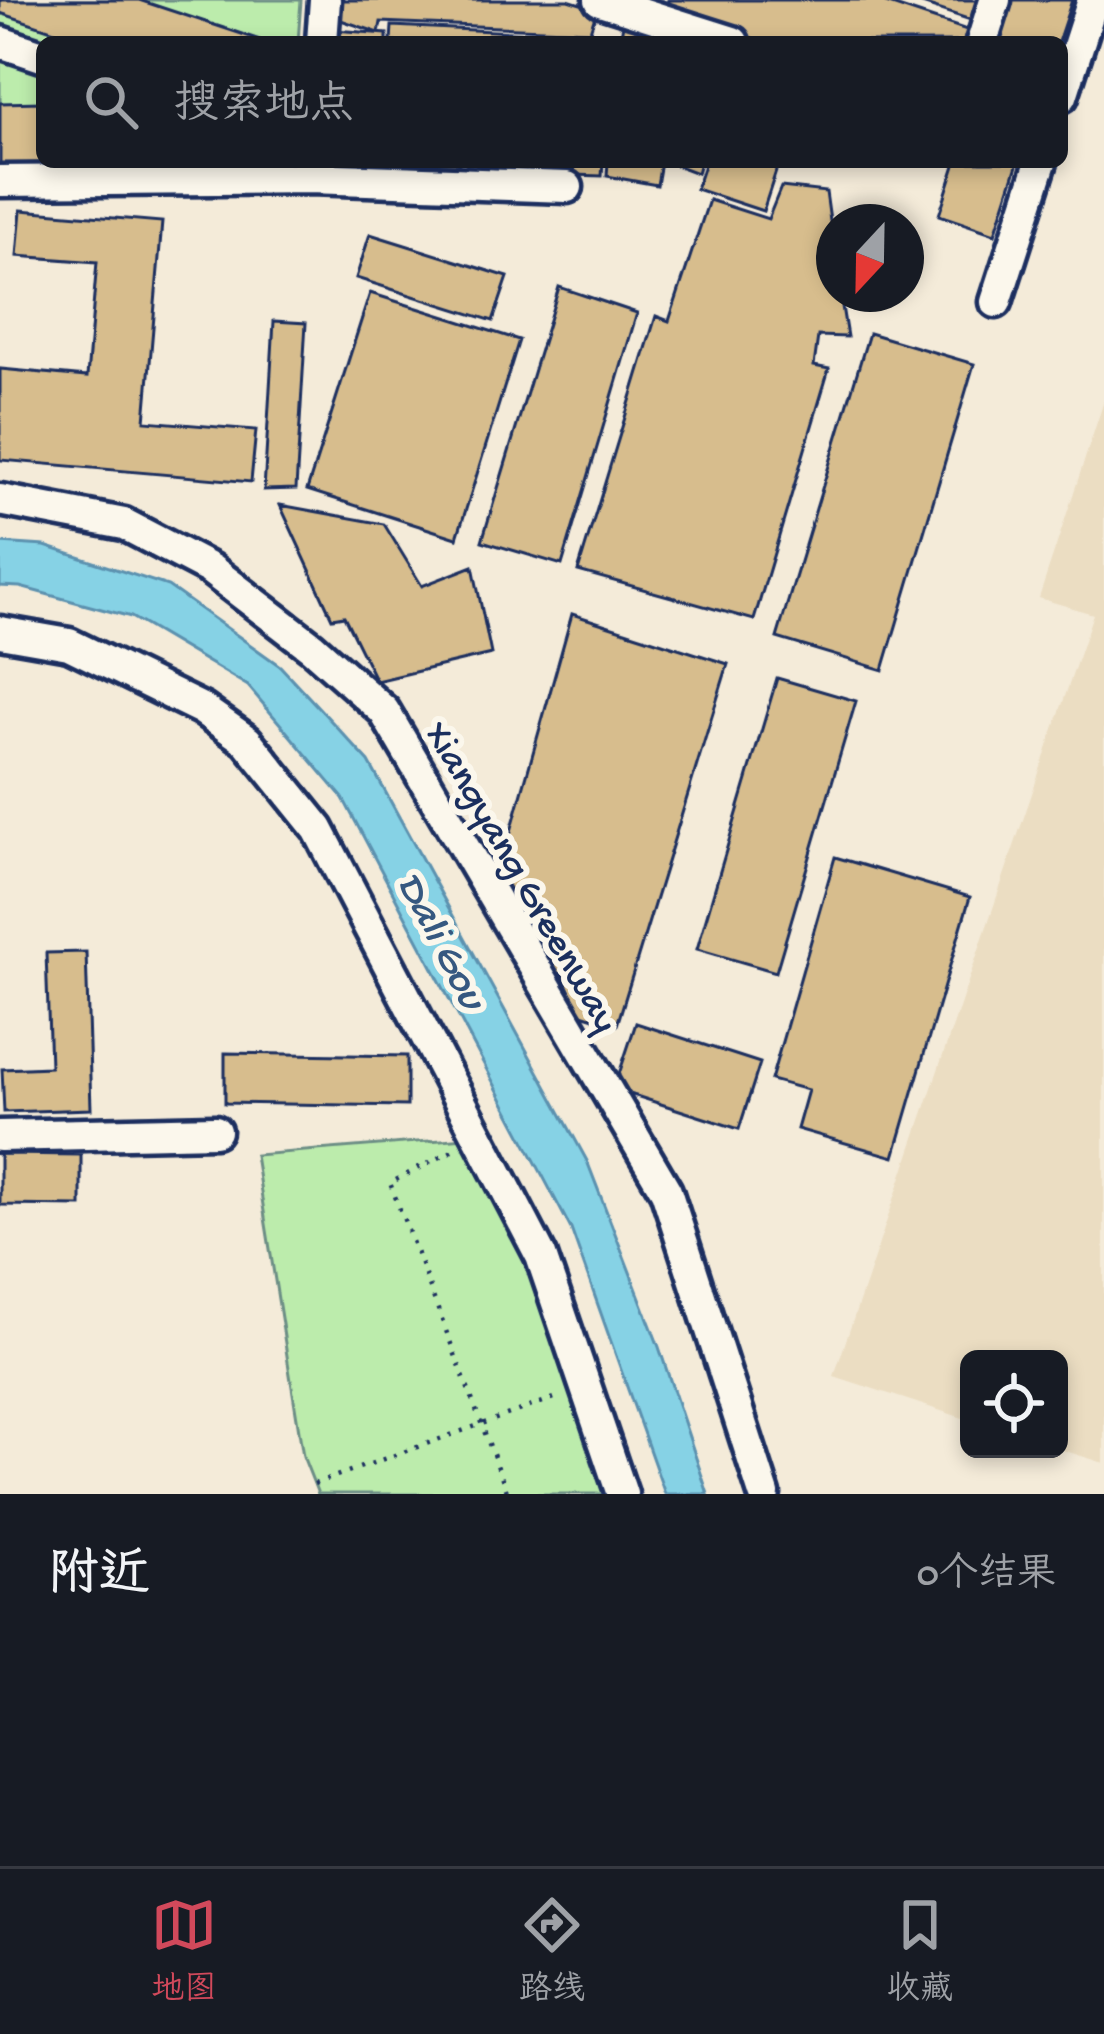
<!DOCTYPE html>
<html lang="zh">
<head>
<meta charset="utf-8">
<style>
	body { margin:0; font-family:"Gochi Hand","LXGW WenKai TC",sans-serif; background:#242831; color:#f1f3f6 }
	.controls { position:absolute; right:36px; bottom:36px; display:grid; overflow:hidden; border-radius:18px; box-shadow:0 6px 18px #0003 }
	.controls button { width:108px; height:108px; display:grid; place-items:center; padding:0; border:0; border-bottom:3px solid #363941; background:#171b24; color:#f1f3f6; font:60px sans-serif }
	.compass { position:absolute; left:816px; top:204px; width:108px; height:108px; border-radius:50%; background:#171b24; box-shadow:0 6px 18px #0003; rotate:202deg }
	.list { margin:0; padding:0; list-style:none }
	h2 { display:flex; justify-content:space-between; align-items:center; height:156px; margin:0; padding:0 48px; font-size:51px }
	h2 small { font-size:39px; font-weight:400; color:#9ea1a6 }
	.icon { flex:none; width:66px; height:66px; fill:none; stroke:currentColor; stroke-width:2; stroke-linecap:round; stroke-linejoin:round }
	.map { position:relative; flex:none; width:1104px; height:1494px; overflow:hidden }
	.search { position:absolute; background:#171b24; box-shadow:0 6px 18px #0003; left:36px; right:36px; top:36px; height:132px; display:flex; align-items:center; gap:30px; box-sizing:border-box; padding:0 42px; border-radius:18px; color:#9ea1a6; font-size:45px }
	.sheet { height:372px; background:#171b24 }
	nav { display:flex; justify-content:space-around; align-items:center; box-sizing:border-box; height:168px; border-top:3px solid #363941; background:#171b24; font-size:33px; color:#9ea1a6 }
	nav a { display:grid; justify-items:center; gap:6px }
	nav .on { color:#d1495b }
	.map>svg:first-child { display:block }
	.built { fill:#ebddc2 }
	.green { fill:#bcecac; stroke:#6c8e85; stroke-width:3 }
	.water { fill:#86d2e5; stroke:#5b91af; stroke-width:3 }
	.building { fill:#d7bd8d; stroke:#1b2f5e; stroke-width:3 }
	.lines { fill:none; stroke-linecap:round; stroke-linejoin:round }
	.minor-casing { stroke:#1b2f5e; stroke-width:39 }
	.path { stroke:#1b2f5e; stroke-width:4.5; stroke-dasharray:3 9; stroke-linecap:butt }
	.minor { stroke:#fbf7ec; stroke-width:30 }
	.labels { text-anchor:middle; stroke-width:12; stroke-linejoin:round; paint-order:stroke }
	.street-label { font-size:39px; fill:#1b2f5e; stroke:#fbf7ec }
	.water-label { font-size:42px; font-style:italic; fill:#365880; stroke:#fbf7ec }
</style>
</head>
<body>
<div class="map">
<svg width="1104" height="1494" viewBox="0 0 1104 1494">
	<rect width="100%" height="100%" fill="#f4ebd9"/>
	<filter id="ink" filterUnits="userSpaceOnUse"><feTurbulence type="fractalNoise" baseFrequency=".00833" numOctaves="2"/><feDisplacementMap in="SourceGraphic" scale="24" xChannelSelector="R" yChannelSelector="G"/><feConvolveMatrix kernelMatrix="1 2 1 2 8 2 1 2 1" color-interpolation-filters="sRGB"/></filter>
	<g filter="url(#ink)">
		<!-- built -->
		<path class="built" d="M1104,401V1463L1059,1449V1359H969V1420L834,1376L1093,614L1039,598Z"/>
		<!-- green -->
		<path class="green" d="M0,0H301L298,42H42V115L0,112Z
			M478,1137L627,1494H318L303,1456L255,1155Z"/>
		<!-- water -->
		<path class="water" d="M0,543L45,546L168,586L280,666L369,762L587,1161L659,1347L708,1494H665L571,1229L343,798L248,686L131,617L20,587L0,586Z"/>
		<!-- building -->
		<path class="building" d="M0,0H139L260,40L88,42L0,13Z
			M342,0H568L597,9L590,31L381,22L379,33L335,18Z
			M668,0H877L973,32L970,42H765L665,11Z
			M910,0H984L977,22Z
			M1010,0H1072L1058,42H996Z
			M626,17L696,42H618Z
			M392,26L610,37L609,42H391Z
			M334,30L387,34V42H333Z
			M42,102V162L283,164L0,166V103Z
			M381,162H459L458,178L381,175Z
			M574,162H603L602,176L574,175Z
			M608,162H661L657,185L607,176Z
			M668,162H700L697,173Z
			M705,162H779L763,211L696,189Z
			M956,162H1018L995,234L939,215Z
			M781,187L826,192L834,250V294H840L847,337L818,336L814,366L829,369L754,620L578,571L656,316L669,321L709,200L768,219Z
			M21,210L162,222L145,421L256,430L251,482L0,460V369L87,377L97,262L17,256Z
			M370,234L508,277L493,321L356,278Z
			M559,287L637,313L562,565L482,541Z
			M370,293L519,340L457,538L307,490Z
			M274,321L306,323L296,489L264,490Z
			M869,333L974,364L883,670L777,638Z
			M280,505L384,524L422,586L473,566L491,654L376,681L344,616L332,618Z
			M572,614L728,664L617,1025L579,1013L562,974L547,969L549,956L499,874Z
			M777,678L856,701L776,972L697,949Z
			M835,857L970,897L894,1157L797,1129L808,1090L771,1080Z
			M86,952L91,1109L4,1112L2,1069L50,1067L46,953Z
			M636,1023L760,1063L739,1129L614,1089Z
			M225,1053L407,1056V1106L225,1103Z
			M0,1154L81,1155V1206L0,1205Z"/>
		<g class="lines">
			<defs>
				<path id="minor" d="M600,0L733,42
					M0,42L42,56
					M322,42L325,0
					M982,42L995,0
					M1062,96L1093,0
					M0,181L310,178L567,187
					M996,302L1041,162
					M0,500L124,524L210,569L312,647L384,711L666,1191L764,1494
					M0,632L69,644L202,709L247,741L318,829L541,1256L622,1494
					M0,1136L215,1131"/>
			</defs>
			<!-- minor casing -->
			<use href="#minor" class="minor-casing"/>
			<!-- path -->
			<path class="path" d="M452,1151L390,1183L508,1494
				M314,1484L557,1397"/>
			<!-- minor -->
			<use href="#minor" class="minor"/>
		</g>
	</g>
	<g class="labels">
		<!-- street labels -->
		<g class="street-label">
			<text transform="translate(525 875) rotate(60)" y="14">Xiangyang Greenway</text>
		</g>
		<!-- water labels -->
		<g class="water-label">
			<text transform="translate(445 939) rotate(62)" y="15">Dali Gou</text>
		</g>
	</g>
</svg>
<div class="controls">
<button><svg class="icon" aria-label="locate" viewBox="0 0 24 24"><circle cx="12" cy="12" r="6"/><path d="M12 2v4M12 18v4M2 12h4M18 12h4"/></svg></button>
</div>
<svg class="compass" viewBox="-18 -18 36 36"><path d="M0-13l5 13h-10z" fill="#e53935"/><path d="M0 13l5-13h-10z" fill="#9ea1a6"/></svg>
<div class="search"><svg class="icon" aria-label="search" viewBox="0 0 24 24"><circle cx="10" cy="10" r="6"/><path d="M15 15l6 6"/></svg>搜索地点</div>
</div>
<section class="sheet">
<h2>附近<small>0个结果</small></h2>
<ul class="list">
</ul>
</section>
<nav>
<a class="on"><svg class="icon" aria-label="map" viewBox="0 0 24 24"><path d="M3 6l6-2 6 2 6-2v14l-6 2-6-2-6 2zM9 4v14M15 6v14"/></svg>地图</a>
<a><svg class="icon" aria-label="directions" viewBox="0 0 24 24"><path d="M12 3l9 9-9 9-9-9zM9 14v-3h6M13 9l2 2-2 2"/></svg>路线</a>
<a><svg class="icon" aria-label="saved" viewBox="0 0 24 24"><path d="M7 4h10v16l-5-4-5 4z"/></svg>收藏</a>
</nav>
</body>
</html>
